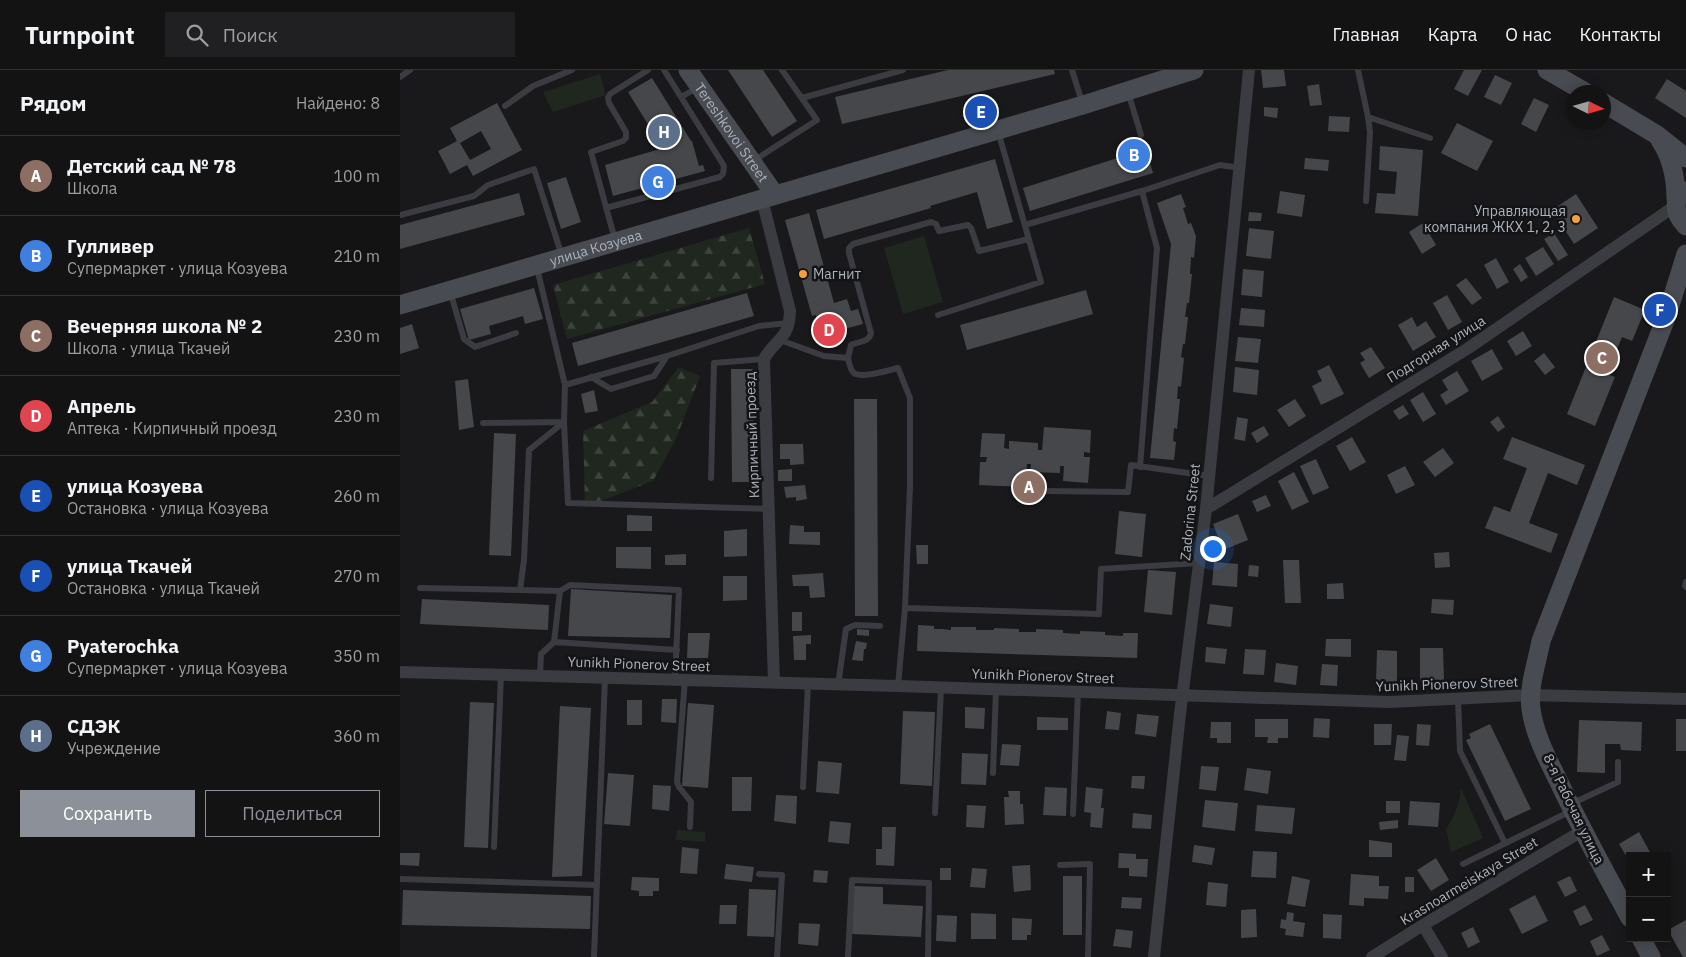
<!DOCTYPE html>
<html lang="ru">
<head>
<meta charset="utf-8">
<style>
	body { margin:0; font-family:"IBM Plex Sans",sans-serif; background:#202022; color:#f1f3f6 }
	.controls { position:absolute; right:15px; bottom:15px; display:grid; overflow:hidden; border-radius:0px; box-shadow:0 2px 12px #0003 }
	.controls button { width:45px; height:45px; display:grid; place-items:center; padding:0; border:0; border-bottom:1px solid #323234; background:#131314; color:#f1f3f6; font:25px sans-serif }
	.compass { position:absolute; left:1166px; top:15px; width:45px; height:45px; border-radius:50%; background:#131314; box-shadow:0 2px 12px #0003; rotate:95deg }
	.you { position:absolute; left:812px; top:478px; width:18px; height:18px; margin:-12px; border:4px solid #fff; border-radius:50%; background:#1a73e8; box-shadow:0 0 0 8px #1a73e833 }
	.badge { display:grid; place-items:center; width:32px; height:32px; border-radius:50%; background:#8c9099; color:#fff; font-size:16px; font-weight:700 }
	.pin { position:absolute; translate:-50% -50%; border:2px solid #fff; box-shadow:0 1px 5px #0006 }
	.list { margin:0; padding:0; list-style:none }
	h2 { display:flex; justify-content:space-between; align-items:center; height:65px; margin:0; padding:0 20px; font-size:21px }
	h2 small { font-size:16px; font-weight:400; color:#9d9ea0 }
	.list li { display:grid; grid-template-columns:32px 1fr auto; gap:15px; align-items:center; box-sizing:border-box; height:80px; padding:0 20px; border-top:1px solid #323234 }
	.list b { display:block; font-size:19px; white-space:nowrap }
	.list p { margin:0; font-size:16px; white-space:nowrap; color:#9d9ea0 }
	.list em { font-size:16px; font-style:normal; color:#9d9ea0 }
	.actions { display:flex; gap:10px; padding:15px 20px }
	.actions a { flex:1; padding:11px 0; border:1px solid #8c9099; border-radius:0px; text-align:center; font-size:18px; color:#8c9099 }
	.actions .main { background:#8c9099; color:#fff }
	.icon { flex:none; width:28px; height:28px; fill:none; stroke:currentColor; stroke-width:2; stroke-linecap:round; stroke-linejoin:round }
	.map { position:relative; flex:none; width:1286px; height:887px; overflow:hidden }
	header { display:flex; align-items:center; gap:30px; box-sizing:border-box; height:70px; padding:0 25px; background:#131314; border-bottom:1px solid #323234 }
	header strong { font-size:24px }
	nav { display:flex; gap:28px; margin-inline-start:auto; font-size:18px }
	.search { width:350px; height:45px; background:#202022; display:flex; align-items:center; gap:12px; box-sizing:border-box; padding:0 18px; border-radius:0px; color:#9d9ea0; font-size:19px }
	main { display:flex }
	aside { flex:1; background:#131314 }
	.map>svg:first-child { display:block }
	.forest { fill:url(#forest-firs) }
	.park { fill:#1f271f }
	.building { fill:#45474b; fill-rule:evenodd }
	.lines { fill:none; stroke-linecap:round; stroke-linejoin:round }
	.lane { stroke:#3a3c41; stroke-width:6 }
	.street { stroke:#3a3c41; stroke-width:12 }
	.secondary { stroke:#484b51; stroke-width:19 }
	.poi-dot { fill:#f5a038; stroke:#141416; stroke-width:2 }
	.labels { text-anchor:middle; stroke-width:5; stroke-linejoin:round; paint-order:stroke }
	.street-label { font-size:14px; fill:#abb2bb; stroke:#141416 }
	.poi-label { font-size:14px; fill:#abb2bb; stroke:#141416; text-anchor:end }
</style>
</head>
<body>
<header>
<strong>Turnpoint</strong>
<div class="search"><svg class="icon" aria-label="search" viewBox="0 0 24 24"><circle cx="10" cy="10" r="6"/><path d="M15 15l6 6"/></svg>Поиск</div>
<nav><a>Главная</a><a>Карта</a><a>О нас</a><a>Контакты</a></nav>
</header>
<main>
<aside>
<h2>Рядом<small>Найдено: 8</small></h2>
<ul class="list">
<li><span class="badge" style="background:#8d6e63">A</span><div><b>Детский сад № 78</b><p>Школа</p></div><em>100 m</em></li>
<li><span class="badge" style="background:#3f7fe0">B</span><div><b>Гулливер</b><p>Супермаркет · улица Козуева</p></div><em>210 m</em></li>
<li><span class="badge" style="background:#8d6e63">C</span><div><b>Вечерняя школа № 2</b><p>Школа · улица Ткачей</p></div><em>230 m</em></li>
<li><span class="badge" style="background:#e0444e">D</span><div><b>Апрель</b><p>Аптека · Кирпичный проезд</p></div><em>230 m</em></li>
<li><span class="badge" style="background:#1a4fb4">E</span><div><b>улица Козуева</b><p>Остановка · улица Козуева</p></div><em>260 m</em></li>
<li><span class="badge" style="background:#1a4fb4">F</span><div><b>улица Ткачей</b><p>Остановка · улица Ткачей</p></div><em>270 m</em></li>
<li><span class="badge" style="background:#3f7fe0">G</span><div><b>Pyaterochka</b><p>Супермаркет · улица Козуева</p></div><em>350 m</em></li>
<li><span class="badge" style="background:#5c6f8a">H</span><div><b>СДЭК</b><p>Учреждение</p></div><em>360 m</em></li>
</ul>
<div class="actions"><a class="main">Сохранить</a><a>Поделиться</a></div>
</aside>
<div class="map">
<svg width="1286" height="887" viewBox="0 0 1286 887">
	<defs>
		<pattern id="forest-firs" width="22" height="20" patternUnits="userSpaceOnUse" patternTransform="scale(1.25)"><rect width="22" height="20" fill="#1f271f"/><path d="M5 1l3.5 6h-7zM16 11l3.5 6h-7z" fill="#3d443e"/></pattern>
	</defs>
	<rect width="100%" height="100%" fill="#19191b"/>
	<!-- forest -->
	<path class="forest" d="M349,158L365,214L167,269L153,215Z
		M279,297L300,306L276,369L253,411L185,437L183,361L252,332Z"/>
	<!-- park -->
	<path class="park" d="M200,4L206,25L153,42L143,22Z
		M524,166L543,232L503,244L484,178Z
		M1061,718L1083,768L1051,782L1046,759C1055,746 1059,734 1061,718Z
		M277,760L305,762V772L276,770Z"/>
	<!-- building -->
	<path class="building" d="M328,0H363L397,51L372,67Z
		M548,0H654L655,4L442,54L435,27Z
		M861,0H884L886,16L863,18Z
		M1064,0H1082L1068,26L1054,19Z
		M1095,5L1112,13L1101,35L1084,27Z
		M252,8L291,71H292L299,96L303,95L305,101L213,126L205,95L260,79L256,63L251,55L249,56L228,22Z
		M1267,9L1286,21V48L1255,28Z
		M919,14L922,35L910,36L907,16Z
		M1134,28L1149,35L1136,62L1121,54Z
		M97,33L122,80L73,106L67,95L50,104L38,81L57,71L50,58ZM81,61L91,79L70,90L60,73Z
		M864,37L878,38L877,48L864,46Z
		M929,46L950,47L949,62L928,61Z
		M1057,53L1093,71L1077,101L1041,83Z
		M980,76L1023,80L1018,146L975,143L977,123L995,124L997,102L979,100Z
		M746,79L753,103L630,141L623,118Z
		M905,88L929,90L928,101L904,99Z
		M595,89L613,152L587,159L577,122L530,136L531,138L424,169L416,140Z
		M166,107L181,152L161,159L147,113Z
		M880,121L905,125L902,147L877,143Z
		M119,123L125,145L0,179V155Z
		M781,124L786,137L783,138L788,154L791,153L796,166L794,188L791,187L790,204H792L789,233H787L785,247H788L785,274H783L781,287L784,288L781,317L778,316L777,329H780L777,359L774,358L773,371L776,372L774,390L750,388L771,174L757,133Z
		M1176,124L1198,158L1174,174L1152,140Z
		M849,142L862,143L861,151H848Z
		M409,143L434,233L447,229L451,241L458,239L463,254L422,265L416,245L412,246L385,150Z
		M1023,153L1036,175L1022,184L1009,162Z
		M849,158L874,161L871,189L846,186Z
		M1154,163L1168,185L1158,191L1144,169Z
		M1143,177L1154,194L1136,206L1125,188Z
		M1096,188L1109,212L1097,219L1084,195Z
		M1120,194L1128,207L1121,212L1113,199Z
		M843,199L864,201L862,227L841,225Z
		M1066,208L1082,228L1072,235L1056,215Z
		M134,218L143,249L125,254L123,246L89,256L91,264L69,270L60,239Z
		M686,220L693,244L567,280L560,255Z
		M347,223L354,246L178,296L172,273Z
		M1047,225L1062,252L1048,260L1033,233Z
		M1214,227L1245,240L1232,271L1222,267L1207,304L1215,307L1195,356L1167,344Z
		M841,238L865,240L864,257L839,255Z
		M1012,247L1017,257L1026,251L1036,267L1013,281L998,255Z
		M12,254L19,278L0,284V258Z
		M1123,261L1132,276L1116,286L1107,271Z
		M838,267L861,269L858,293L835,291Z
		M971,277L985,298L969,308L960,293L965,290L960,283Z
		M1092,279L1103,299L1082,311L1071,291Z
		M1144,283L1155,297L1145,305L1134,291Z
		M929,295L944,324L921,335L912,316L922,311L917,301Z
		M835,297L859,300L857,325L833,322Z
		M331,299H353L354,412H332Z
		M1057,301L1069,321L1046,335L1040,325L1048,320L1042,310Z
		M68,309L74,357L59,360L55,311Z
		M194,320L198,341L185,343L181,324Z
		M1023,322L1036,344L1023,352L1010,330Z
		M454,329H477L478,546H455Z
		M895,329L906,346L889,357L877,340Z
		M1003,335L1009,344L999,350L993,341Z
		M1098,346L1105,357L1098,362L1090,352Z
		M837,347L848,349L845,371L834,369Z
		M864,356L869,365L857,373L851,363Z
		M644,357L691,360L690,383L684,382V387H690L688,413L663,411L664,396H660V403L630,402L631,394H627L625,417L579,415L580,392H586L587,387H580L582,363L605,364L604,378L609,379V371L638,373V380H642Z
		M94,363L116,364L111,486L89,485Z
		M952,367L966,392L950,401L936,376Z
		M1112,367L1185,395L1177,415L1148,403L1129,453L1158,464L1151,483L1085,458L1094,436L1110,442L1127,398L1103,389Z
		M380,374H403L404,394L390,395V389H380Z
		M1043,378L1054,393L1035,407L1023,392Z
		M916,389L929,418L913,425L900,396Z
		M1005,396L1015,415L996,424L987,405Z
		M392,399V411H378V400Z
		M894,402L909,432L892,440L878,411Z
		M405,415L407,429L396,431V427L386,428L384,417Z
		M866,425L871,436L857,442L852,431Z
		M719,441L746,444L742,487L715,484Z
		M838,444L848,470L823,480L813,454Z
		M227,445L252,446V461H227Z
		M390,455L404,456V462H420V475L389,474Z
		M347,459V486L324,487V461Z
		M516,475H528V494H517Z
		M216,477H251V499L216,498Z
		M1049,482L1050,497L1035,498L1034,483Z
		M286,484V495H265V485Z
		M883,490H899L901,533H885Z
		M814,492L838,494L837,517L812,515Z
		M849,495L859,496L858,507L848,506Z
		M748,500L776,502L772,545L744,542Z
		M423,503L425,527L410,528L409,516H393L392,505Z
		M323,506H347V530L323,531Z
		M943,513L944,529H927V514Z
		M171,519L272,525L270,568L168,566Z
		M22,529L149,535L148,560L20,554Z
		M1032,529L1054,530L1053,545L1031,543Z
		M810,534L833,537L831,557L807,554Z
		M392,542H402V561H392Z
		M518,555L534,556V559H542L551,560V557H576V560H594V558L619,559V562H636V559L663,560V563L680,564V561L705,562V565L723,566V563H738L737,588L517,581Z
		M457,559L469,560V566L457,565Z
		M288,563H310L308,588H287Z
		M411,565V574H406V590H394L393,566Z
		M926,569H951V587L925,586Z
		M456,571L467,573L466,579H464L463,591L452,590Z
		M806,577L827,579L825,594L805,592Z
		M1020,578H1043L1044,610L1020,611Z
		M845,579L866,580L864,605L843,604Z
		M977,580L997,581V615L976,614Z
		M876,593L898,596L896,615L874,612Z
		M922,594L938,595L937,616L920,615Z
		M262,629H277L276,653L261,652Z
		M227,630H242V655H227Z
		M70,632L94,633L88,778L64,777Z
		M288,633L314,635L308,718L282,716Z
		M160,636L191,638L182,806L152,807Z
		M565,637L585,638L584,659L565,658Z
		M503,641L535,642L532,716L500,714Z
		M707,641L721,643L719,660L705,659Z
		M737,644L759,646L756,667L735,664Z
		M637,647L668,648V660H637Z
		M914,648L930,649L929,668L913,667Z
		M855,649H888V668H878V673H867L868,667H855Z
		M1276,649H1286V681H1276Z
		M1179,650L1242,652L1241,681L1221,680L1220,674H1205V703L1177,702Z
		M811,652H831V673H817V668H810Z
		M974,654H992L991,675H974Z
		M1017,654L1031,655L1029,676L1016,675Z
		M1090,654L1131,739L1105,751L1066,670L1071,668L1069,664Z
		M997,665L1009,666L1006,691L994,690Z
		M602,674L621,675L619,696L600,695Z
		M562,683L588,684L586,715L561,714Z
		M418,691L442,693L439,724L416,722Z
		M801,696L819,697L816,721L799,719Z
		M847,698L871,701L868,724L844,720Z
		M208,703L234,705L230,756L204,754Z
		M732,706H745L744,719L731,718Z
		M332,707H352L351,741H332Z
		M253,715L271,716L269,741L252,739Z
		M645,717L667,718L666,746L643,745Z
		M686,717L703,719L701,738H704L702,758L690,757L691,743L684,742Z
		M608,721H620V734H623L624,754L605,755L604,727H609Z
		M376,725L397,726L396,754L374,751Z
		M805,730L838,733L835,761L802,757Z
		M986,731H1000V743H986Z
		M1010,731L1040,733L1038,757L1008,755Z
		M567,735L586,736L584,758L566,757Z
		M857,735L895,738L892,764L855,761Z
		M733,743L752,745L751,759L732,758Z
		M998,750V758L980,760L979,752Z
		M430,751L451,753L449,774L428,772Z
		M482,757H496L494,796L476,795V779H482Z
		M1239,762L1252,786H1230V792L1219,774Z
		M969,770L992,773V787H969Z
		M794,775L815,778L812,795L792,792Z
		M282,777L299,779L297,804L280,803Z
		M853,781L877,782L876,808L851,807Z
		M0,783H20L19,796L0,795Z
		M719,783L736,784V789H748L747,807L729,806V798H718Z
		M1036,788L1049,810L1031,821L1017,800Z
		M326,794L354,797L352,812L324,809Z
		M630,795L631,820L614,822L612,796Z
		M540,798H551V810H540Z
		M572,798L587,799L585,818L570,817Z
		M414,800L428,801L427,813L413,812Z
		M951,804L979,806V816H989L988,829L964,828V836L949,835Z
		M663,806H682V865H663Z
		M892,806L910,810L905,837L887,834Z
		M1170,806L1177,821L1165,827L1157,812Z
		M232,807L259,808V821H253V826H239V821L231,820Z
		M1005,807H1014V822H1005Z
		M808,812L828,814L826,837L806,835Z
		M454,816L483,817V834L523,836L521,867L452,864Z
		M349,819L376,820L374,867L347,866Z
		M3,820L191,826L190,859L2,855Z
		M1135,825L1148,851L1122,864L1109,839Z
		M722,827L742,828L741,839L721,838Z
		M320,835H337L336,854H319Z
		M1185,835L1193,850L1180,856L1173,841Z
		M856,839L857,867L841,868V840Z
		M887,842L894,843L893,851L905,853L903,867L885,865L886,859L880,858L881,849L886,850Z
		M571,843L596,844V869H571Z
		M923,844L942,845L941,869L923,868Z
		M537,845L557,846L556,872L536,871Z
		M612,848L632,849L631,865H627V870H612Z
		M1286,850V887H1283L1268,860Z
		M399,853L420,854L418,876L398,874Z
		M1073,857L1080,872L1068,878L1061,863Z
		M716,859L733,861L731,878L713,876Z
		M1202,865L1210,880L1197,886L1190,871Z"/>
	<g class="lines">
		<!-- lane -->
		<path class="lane" d="M264,0L281,27L297,18
			M672,0L682,32
			M958,0L968,47L1030,68
			M0,7L10,0
			M728,22L741,65
			M402,28L503,0
			M105,36L133,16L172,0
			M353,91L417,50L382,0
			M966,131L970,62L968,47
			M206,138L320,107L323,104L324,96L281,27
			M0,145L74,126L88,115L134,99L162,186
			M625,155L742,121
			M215,170L191,82L223,71L226,68V62L209,33L208,28L210,24L248,0
			M137,198L165,315L267,286L359,256L388,253
			M50,221L64,269L75,277L116,263
			M538,245L641,212L598,61
			M380,270L424,286L448,288C449,293 450,300 454,303C461,309 489,300 498,298L510,328V416L505,538L498,616
			M448,288L451,275C459,271 469,273 471,263L449,183V178L453,174L531,152L536,154L539,161L568,155L571,158L579,181L629,169
			M191,307L211,319L254,306L267,286
			M165,315L164,352L129,380L124,490L120,520L160,521L170,515L279,520L275,610
			M83,353L164,352L168,433L369,439
			M740,397L757,178L742,121L820,95L840,98
			M311,408L314,293L364,289
			M643,421L728,422L731,395L809,406
			M1286,512L1285,516L1286,517
			M20,518L120,520
			M505,538L699,544L701,499L799,493
			M154,572L277,580
			M140,606L141,584L154,572L160,521
			M285,610L277,712L279,717L291,732L290,757
			M438,615L446,559L455,555L480,556
			M1058,629L1060,681L1105,773
			M593,703L596,619
			M403,717L408,614
			M1171,734L1218,712V692
			M535,743L541,618
			M673,744L678,622
			M94,777L101,605
			M1063,794L1171,741
			M660,795L690,794L688,887
			M359,804L382,805L377,887
			M0,809L197,815
			M194,887L205,608
			M448,887L452,810L529,813L528,887"/>
		<!-- street -->
		<path class="street" d="M362,129L390,241C389,270 377,267 364,289L374,613
			M806,439L1067,279L1275,136
			M0,602L498,616L990,632L1130,625L1286,629
			M1023,855L1042,887
			M754,887L780,644L806,439L849,0
			M972,887L1023,855L1182,761"/>
		<!-- secondary -->
		<g class="secondary">
			<path id="s1" d="M288,0L375,125"/>
			<path d="M1147,0L1185,22"/>
			<path d="M1204,33L1257,65L1286,88"/>
			<path d="M1260,70C1272,88 1276,107 1276,129"/>
			<path d="M1281,120C1273,134 1275,145 1286,156"/>
			<path id="s2" d="M0,235L683,35L794,0"/>
			<path d="M1230,848C1205,802 1180,757 1158,710C1147,688 1134,663 1131,639C1128,617 1137,593 1141,571L1267,245L1286,184"/>
			<path d="M1241,868L1251,887"/>
		</g>
	</g>
	<!-- markers -->
	<g class="poi-dot">
		<circle cx="1176" cy="149" r="5"/>
		<circle cx="403" cy="204" r="5"/>
	</g>
	<g class="labels">
		<!-- street labels -->
		<g class="street-label">
			<text dy="5" stroke="none"><textPath href="#s1" startOffset="76">Tereshkovoi Street</textPath></text>
			<text dy="5" stroke="none"><textPath href="#s2" startOffset="204">улица Козуева</textPath></text>
			<text transform="translate(1036 279) rotate(-32)" y="5">Подгорная улица</text>
			<text transform="translate(352 365) rotate(-92)" y="5">Кирпичный проезд</text>
			<text transform="translate(790 442) rotate(-84)" y="5">Zadorina Street</text>
			<text transform="translate(239 594) rotate(2)" y="5">Yunikh Pionerov Street</text>
			<text transform="translate(643 606) rotate(2)" y="5">Yunikh Pionerov Street</text>
			<text transform="translate(1047 614) rotate(-2)" y="5">Yunikh Pionerov Street</text>
			<text transform="translate(1174 739) rotate(64)" y="5">8-я Рабочая улица</text>
			<text transform="translate(1069 811) rotate(-31)" y="5">Krasnoarmeiskaya Street</text>
		</g>
		<!-- poi labels -->
		<g class="poi-label">
			<text x="1166" y="146">Управляющая<tspan x="1166" dy="16">компания ЖКХ 1, 2, 3</tspan></text>
			<text x="413" y="209" text-anchor="start">Магнит</text>
		</g>
	</g>
</svg>
<div class="controls">
<button>+</button>
<button>−</button>
</div>
<svg class="compass" viewBox="-18 -18 36 36"><path d="M0-13l5 13h-10z" fill="#e53935"/><path d="M0 13l5-13h-10z" fill="#9d9ea0"/></svg>
<div class="you"></div>
<div class="pin badge" style="left:629px;top:417px;background:#8d6e63">A</div>
<div class="pin badge" style="left:734px;top:85px;background:#3f7fe0">B</div>
<div class="pin badge" style="left:1202px;top:288px;background:#8d6e63">C</div>
<div class="pin badge" style="left:429px;top:260px;background:#e0444e">D</div>
<div class="pin badge" style="left:581px;top:42px;background:#1a4fb4">E</div>
<div class="pin badge" style="left:1260px;top:240px;background:#1a4fb4">F</div>
<div class="pin badge" style="left:258px;top:112px;background:#3f7fe0">G</div>
<div class="pin badge" style="left:264px;top:62px;background:#5c6f8a">H</div>
</div>
</main>
</body>
</html>
